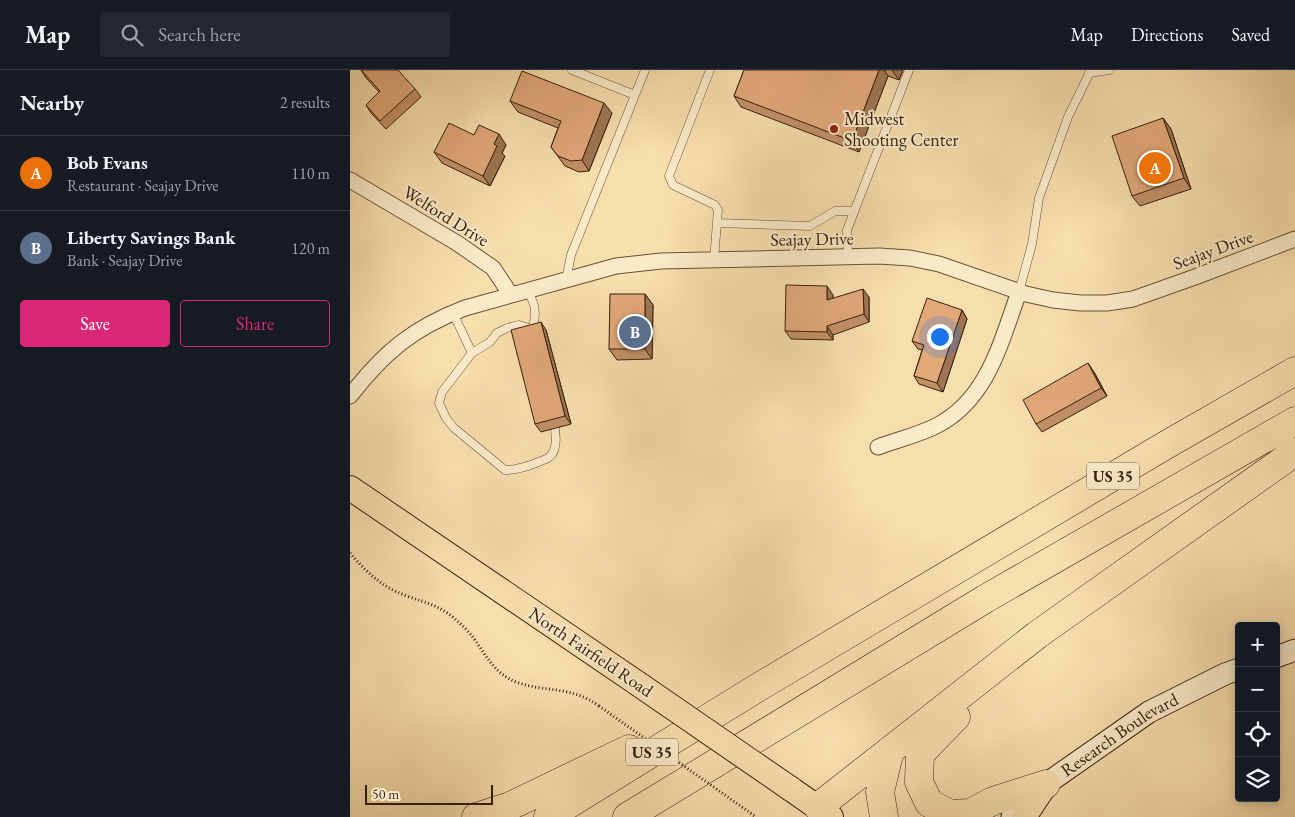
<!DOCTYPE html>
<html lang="en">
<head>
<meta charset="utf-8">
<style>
	body { margin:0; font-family:"EB Garamond",serif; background:#242831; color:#f1f3f6 }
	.controls { position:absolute; right:15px; bottom:15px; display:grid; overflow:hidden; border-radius:5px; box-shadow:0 2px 8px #0003 }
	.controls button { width:45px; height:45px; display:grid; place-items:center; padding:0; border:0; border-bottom:1px solid #363941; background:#171b24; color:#f1f3f6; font:25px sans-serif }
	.scale { position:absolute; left:15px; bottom:12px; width:128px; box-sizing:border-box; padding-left:5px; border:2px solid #38200c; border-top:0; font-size:14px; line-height:18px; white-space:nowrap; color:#38200c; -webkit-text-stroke:4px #faeaca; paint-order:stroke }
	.you { position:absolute; left:589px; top:266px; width:18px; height:18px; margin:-12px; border:4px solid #fff; border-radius:50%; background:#1a73e8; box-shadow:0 0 0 8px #1a73e833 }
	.badge { display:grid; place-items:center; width:32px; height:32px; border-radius:50%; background:#db2777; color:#fff; font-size:16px; font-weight:700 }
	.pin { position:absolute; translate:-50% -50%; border:2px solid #fff; box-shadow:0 1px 5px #0006 }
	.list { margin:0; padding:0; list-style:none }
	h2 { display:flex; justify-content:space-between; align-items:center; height:65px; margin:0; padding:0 20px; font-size:21px }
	h2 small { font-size:16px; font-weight:400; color:#9ea1a6 }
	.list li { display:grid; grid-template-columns:32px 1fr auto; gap:15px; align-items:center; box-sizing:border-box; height:75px; padding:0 20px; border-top:1px solid #363941 }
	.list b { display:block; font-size:19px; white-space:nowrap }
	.list p { margin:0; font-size:16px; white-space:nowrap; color:#9ea1a6 }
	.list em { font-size:16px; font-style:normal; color:#9ea1a6 }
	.actions { display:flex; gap:10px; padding:15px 20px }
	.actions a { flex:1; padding:11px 0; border:1px solid #db2777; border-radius:5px; text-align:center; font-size:18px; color:#db2777 }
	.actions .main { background:#db2777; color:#fff }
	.icon { flex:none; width:28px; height:28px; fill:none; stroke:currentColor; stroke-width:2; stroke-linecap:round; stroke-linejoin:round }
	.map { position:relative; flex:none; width:945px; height:747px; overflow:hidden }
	header { display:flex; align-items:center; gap:30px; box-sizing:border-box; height:70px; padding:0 25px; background:#171b24; border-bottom:1px solid #363941 }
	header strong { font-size:24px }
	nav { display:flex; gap:28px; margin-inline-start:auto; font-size:18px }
	.search { width:350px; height:45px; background:#242831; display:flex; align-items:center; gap:12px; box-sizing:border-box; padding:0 18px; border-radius:5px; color:#9ea1a6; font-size:19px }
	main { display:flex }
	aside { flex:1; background:#171b24 }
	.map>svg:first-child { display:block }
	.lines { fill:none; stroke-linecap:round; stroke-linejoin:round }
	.lane-casing { stroke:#685034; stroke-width:9 }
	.street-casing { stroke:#685034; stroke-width:17 }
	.secondary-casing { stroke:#38200c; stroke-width:23 }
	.primary-casing { stroke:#38200c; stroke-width:26 }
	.highway-casing { stroke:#38200c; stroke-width:29 }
	.path { stroke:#38200c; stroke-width:3; stroke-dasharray:1 2.5; stroke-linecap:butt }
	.lane { stroke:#faeaca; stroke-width:8 }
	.street { stroke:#faeaca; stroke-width:15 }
	.secondary { stroke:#faeaca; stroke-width:21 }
	.primary { stroke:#f7dead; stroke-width:24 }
	.highway { stroke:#f7dead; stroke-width:28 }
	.primary-bridge-casing { stroke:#38200c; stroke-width:26; stroke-linecap:butt }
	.path-bridge { stroke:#38200c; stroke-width:3; stroke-dasharray:1 2.5; stroke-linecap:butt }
	.primary-bridge { stroke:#f7dead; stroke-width:24 }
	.wall { fill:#c29067; stroke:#38200c }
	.shaded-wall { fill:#9e7654; stroke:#38200c }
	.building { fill:#e1a878; stroke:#38200c }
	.poi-dot { fill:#8f2418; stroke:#faeaca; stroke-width:2 }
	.labels { text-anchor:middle; stroke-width:4; stroke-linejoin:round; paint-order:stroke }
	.shield { fill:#faeaca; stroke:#725d45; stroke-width:1 }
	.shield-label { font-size:16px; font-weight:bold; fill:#38200c }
	.poi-label { font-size:18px; fill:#38200c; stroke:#faeaca; text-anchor:start }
	.street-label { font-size:18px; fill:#38200c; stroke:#faeaca }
</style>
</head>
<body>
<header>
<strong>Map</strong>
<div class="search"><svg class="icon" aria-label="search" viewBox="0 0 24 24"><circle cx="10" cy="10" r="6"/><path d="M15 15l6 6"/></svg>Search here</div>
<nav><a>Map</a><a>Directions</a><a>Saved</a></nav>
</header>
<main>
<aside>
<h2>Nearby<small>2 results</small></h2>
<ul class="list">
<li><span class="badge" style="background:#e8710a">A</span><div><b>Bob Evans</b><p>Restaurant · Seajay Drive</p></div><em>110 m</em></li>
<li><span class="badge" style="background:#5c6f8a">B</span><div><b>Liberty Savings Bank</b><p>Bank · Seajay Drive</p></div><em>120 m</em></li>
</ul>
<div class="actions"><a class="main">Save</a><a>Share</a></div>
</aside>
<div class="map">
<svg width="945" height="747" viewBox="0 0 945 747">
	<rect width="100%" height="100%" fill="#f7dead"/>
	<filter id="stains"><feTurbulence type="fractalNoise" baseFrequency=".004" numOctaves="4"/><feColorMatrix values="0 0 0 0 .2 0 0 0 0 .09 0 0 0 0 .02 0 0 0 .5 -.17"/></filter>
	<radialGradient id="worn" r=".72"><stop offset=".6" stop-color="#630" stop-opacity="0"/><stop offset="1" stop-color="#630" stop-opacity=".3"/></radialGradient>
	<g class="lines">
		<defs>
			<path id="lane" d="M222,0L285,25
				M360,0L319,106L323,115L365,135L368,140L364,190
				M739,3L759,0
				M367,153L460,156L485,141H504
				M498,187L497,160L559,0
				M216,210L221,185L295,0
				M177,221C187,234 187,247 181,262
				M669,222L682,174L689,128L718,47L741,0
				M103,243L122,283L92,322L89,333L96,348L104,358L155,400C167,400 176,397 186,393C190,391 195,390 198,388C209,381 206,361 203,350
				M122,283L140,272L147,263L157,258L169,255L182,259"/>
			<path id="street" d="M0,110L107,173L143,198L161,225
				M0,326C34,282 63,258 115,238L266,196L311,191L529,186L560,188L589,194L676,224L703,230L730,233H757L783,229L845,207L945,169
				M528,377C547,370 568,365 586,356C638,330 651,271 669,222"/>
			<g id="secondary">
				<path d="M926,587L945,580"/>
				<path id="s1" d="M662,747L696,714L799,642L875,604L889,599"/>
			</g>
			<path id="primary" d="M0,418L287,613
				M441,719L481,747
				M674,747L696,714"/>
			<path id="highway" d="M606,647L570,684L569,712L579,733L600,744L620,743L643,731L696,714
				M468,737L687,565L945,382
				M126,747L160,736L279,679
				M198,747L407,618L816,375L945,301
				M277,747L635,529L945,351
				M534,747L530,722L540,680"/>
		</defs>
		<!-- lane casing -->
		<use href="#lane" class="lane-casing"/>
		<!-- street casing -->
		<use href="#street" class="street-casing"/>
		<!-- secondary casing -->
		<use href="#secondary" class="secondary-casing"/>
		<!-- primary casing -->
		<use href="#primary" class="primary-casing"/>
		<!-- highway casing -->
		<use href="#highway" class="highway-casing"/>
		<!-- path -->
		<path class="path" d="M0,483C16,502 33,518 57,526C76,533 89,535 105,549C111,554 117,560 122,566C135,583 143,603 166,612C196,623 220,615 249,636"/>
		<!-- lane -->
		<use href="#lane" class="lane"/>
		<!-- street -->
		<use href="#street" class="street"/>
		<!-- secondary -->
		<use href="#secondary" class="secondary"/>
		<!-- primary -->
		<use href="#primary" class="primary"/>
		<!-- highway -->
		<use href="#highway" class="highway"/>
		<defs>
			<path id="primary-bridge" d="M287,613L441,719"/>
		</defs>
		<!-- primary-bridge casing -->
		<use href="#primary-bridge" class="primary-bridge-casing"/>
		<!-- path-bridge -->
		<path class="path-bridge" d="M249,636L406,747"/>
		<!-- primary-bridge -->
		<use href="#primary-bridge" class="primary-bridge"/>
	</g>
	<!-- wall -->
	<path class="wall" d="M11,0L65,19L71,27L36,59L21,43L16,35L29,22L16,8Z
		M394,0H553L549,10L538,6L509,82L391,37L384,26Z
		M160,31L262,43L239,101L229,102L215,96L201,77L208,58L168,42Z
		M813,48L821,59L841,119L790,136L782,126Z
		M124,65L156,75L152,83L155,86L140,116L92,93L84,82Z
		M295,224L303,235L302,289L267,290L259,279Z
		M483,225V229L519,227V252L483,265V270L441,269L435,261Z
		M612,240L617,249L593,322L569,314L564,306L572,280L568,279L562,271Z
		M196,260L221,354L191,362L185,354Z
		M744,302L757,326L692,362L686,354Z"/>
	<!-- shaded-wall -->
	<path class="shaded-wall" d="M529,0H534L538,6L509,82L502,71Z
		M542,0H553L549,10Z
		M254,33L262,43L239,101L232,90Z
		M813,48L821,59L841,119L834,108Z
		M149,64L156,75L152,83L155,86L140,116L133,106L144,74Z
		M477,216L483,225V238L477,230Z
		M513,219L519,227V252L514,244Z
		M295,224L303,235L302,289L295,279Z
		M612,240L617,249L593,322L587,313Z
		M191,252L196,260L221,354L215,346Z
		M477,256L483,265V270L477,262Z
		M738,293L744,302L757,326L751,318Z"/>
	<!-- building -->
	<path class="building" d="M11,0H48L65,19L30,51L16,35L30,21Z
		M394,0H529L502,71L384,26Z
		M172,1L254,33L232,90L221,91L208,86L201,77L211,51L160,31Z
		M813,48L834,108L782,126L762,66Z
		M99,53L124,65L129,55L149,64L144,74L147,76L133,106L84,82Z
		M436,215L477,216V230L513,219L514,244L477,256V262L435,261Z
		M260,224H295V279H259Z
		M577,228L612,240L587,313L564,306L574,275L562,271Z
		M191,252L215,346L185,354L161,260Z
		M738,293L751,318L686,354L673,330Z"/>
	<!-- markers -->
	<circle class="poi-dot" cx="484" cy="59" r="5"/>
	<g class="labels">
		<!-- shield labels -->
		<g class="shield">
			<rect x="737" y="392.5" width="52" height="27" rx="4"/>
			<rect x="276" y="668.5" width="52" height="27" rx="4"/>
		</g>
		<g class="shield-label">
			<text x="763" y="412">US 35</text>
			<text x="302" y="688">US 35</text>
		</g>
		<!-- poi labels -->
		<g class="poi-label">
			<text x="494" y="55">Midwest<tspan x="494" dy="21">Shooting Center</tspan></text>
		</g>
		<!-- street labels -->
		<g class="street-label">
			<text transform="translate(96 146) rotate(32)" y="6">Welford Drive</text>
			<text transform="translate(462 169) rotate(-1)" y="6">Seajay Drive</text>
			<text transform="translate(863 180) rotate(-20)" y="6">Seajay Drive</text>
			<text transform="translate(241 582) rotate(34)" y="6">North Fairfield Road</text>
			<text dy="6" stroke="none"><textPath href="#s1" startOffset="136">Research Boulevard</textPath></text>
		</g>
	</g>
	<rect width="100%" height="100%" filter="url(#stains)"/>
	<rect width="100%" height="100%" fill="url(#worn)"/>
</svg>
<div class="controls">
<button>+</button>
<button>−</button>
<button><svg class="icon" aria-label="locate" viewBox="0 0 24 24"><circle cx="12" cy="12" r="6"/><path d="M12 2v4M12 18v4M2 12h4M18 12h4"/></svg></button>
<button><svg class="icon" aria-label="layers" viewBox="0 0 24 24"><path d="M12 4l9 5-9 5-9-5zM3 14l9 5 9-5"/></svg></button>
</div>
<div class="scale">50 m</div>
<div class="you"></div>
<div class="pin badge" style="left:805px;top:98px;background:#e8710a">A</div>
<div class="pin badge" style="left:285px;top:262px;background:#5c6f8a">B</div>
</div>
</main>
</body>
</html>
